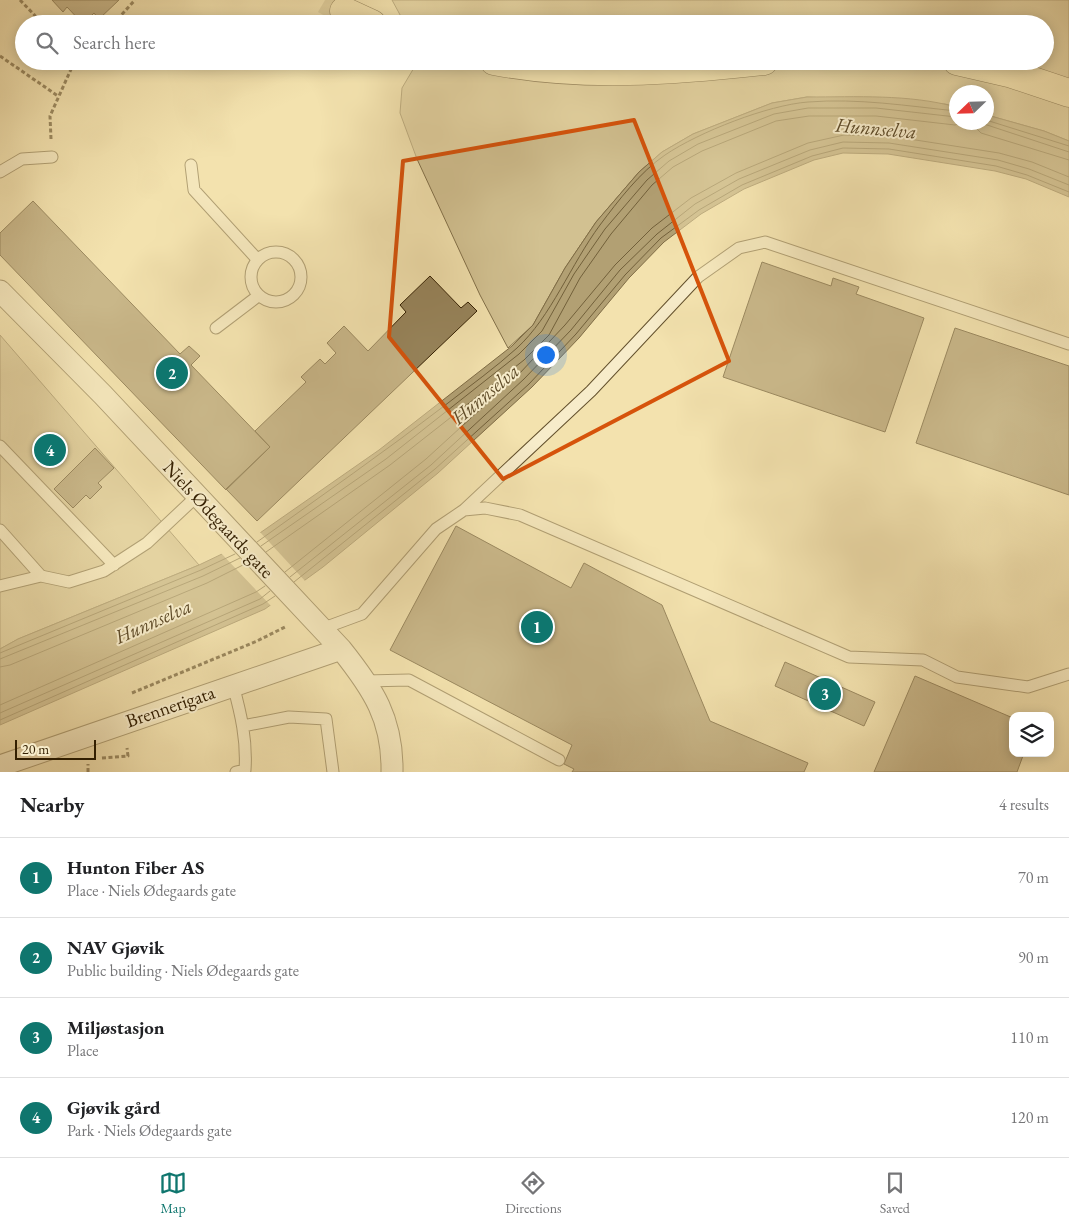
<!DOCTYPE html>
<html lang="en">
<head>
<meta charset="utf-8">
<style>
	body { margin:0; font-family:"EB Garamond",serif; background:#f2f2f2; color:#202124 }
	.controls { position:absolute; right:15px; bottom:15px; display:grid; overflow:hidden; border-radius:10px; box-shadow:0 2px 12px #0003 }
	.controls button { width:45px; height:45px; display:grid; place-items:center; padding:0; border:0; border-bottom:1px solid #e0e0e0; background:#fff; color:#202124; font:25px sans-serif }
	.compass { position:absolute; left:949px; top:85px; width:45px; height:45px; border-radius:50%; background:#fff; box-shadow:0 2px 12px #0003; rotate:247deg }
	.scale { position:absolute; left:15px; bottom:12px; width:81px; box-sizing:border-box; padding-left:5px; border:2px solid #331f01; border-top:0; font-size:14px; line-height:18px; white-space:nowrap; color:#331f01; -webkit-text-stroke:4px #f7ecca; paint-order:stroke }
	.you { position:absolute; left:545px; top:354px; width:18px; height:18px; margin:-12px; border:4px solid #fff; border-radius:50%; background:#1a73e8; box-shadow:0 0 0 8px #1a73e833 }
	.badge { display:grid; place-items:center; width:32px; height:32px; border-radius:50%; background:#0f766e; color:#fff; font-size:16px; font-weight:700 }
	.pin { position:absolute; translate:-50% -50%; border:2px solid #fff; box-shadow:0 1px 5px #0006 }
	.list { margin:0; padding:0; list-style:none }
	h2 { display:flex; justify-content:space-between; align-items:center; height:65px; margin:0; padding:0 20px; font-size:21px }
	h2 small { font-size:16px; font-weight:400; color:#757577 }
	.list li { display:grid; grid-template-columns:32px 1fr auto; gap:15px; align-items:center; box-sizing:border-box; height:80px; padding:0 20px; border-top:1px solid #e0e0e0 }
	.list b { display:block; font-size:19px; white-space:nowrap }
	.list p { margin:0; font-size:16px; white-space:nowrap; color:#757577 }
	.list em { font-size:16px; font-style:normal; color:#757577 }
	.icon { flex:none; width:28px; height:28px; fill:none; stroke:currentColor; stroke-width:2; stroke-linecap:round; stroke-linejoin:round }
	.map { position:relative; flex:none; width:1069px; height:772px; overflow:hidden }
	.search { position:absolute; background:#fff; box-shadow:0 2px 12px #0003; left:15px; right:15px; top:15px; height:55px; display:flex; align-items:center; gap:12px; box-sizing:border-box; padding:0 18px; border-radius:28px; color:#757577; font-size:19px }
	.sheet { height:385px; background:#fff }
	nav { display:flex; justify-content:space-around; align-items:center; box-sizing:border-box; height:70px; border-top:1px solid #e0e0e0; background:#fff; font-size:14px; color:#757577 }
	nav a { display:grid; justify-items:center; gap:2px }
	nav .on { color:#0f766e }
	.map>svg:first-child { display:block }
	.green { fill:#d2c191; stroke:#827049 }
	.water { fill:#b2a073; stroke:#7f6c45 }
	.pier { fill:#f3e2ae }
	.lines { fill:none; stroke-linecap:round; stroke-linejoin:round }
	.shore { stroke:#72603a; stroke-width:1 }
	.building { fill:#97845b; stroke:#331f01 }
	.highway-tunnel { stroke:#cdbb8b; stroke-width:28; stroke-dasharray:28 14; stroke-linecap:butt }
	.lane-casing { stroke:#63502c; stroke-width:13 }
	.street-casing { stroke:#63502c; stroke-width:23 }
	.highway-casing { stroke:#331f01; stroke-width:29 }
	.path { stroke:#331f01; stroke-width:3; stroke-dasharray:4 2.5; stroke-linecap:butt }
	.lane { stroke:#f7ecca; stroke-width:11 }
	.street { stroke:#f7ecca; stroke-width:21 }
	.highway { stroke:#f3e2ae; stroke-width:28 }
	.marked { fill:none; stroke:#d6530b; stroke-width:4; stroke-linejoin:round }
	.labels { text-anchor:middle; stroke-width:4; stroke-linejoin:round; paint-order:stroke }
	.street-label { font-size:19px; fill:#331f01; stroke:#f7ecca }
	.water-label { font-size:20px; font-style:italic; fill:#5f4c29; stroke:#f7ecca }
</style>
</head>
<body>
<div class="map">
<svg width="1069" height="772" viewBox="0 0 1069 772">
	<rect width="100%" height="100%" fill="#f3e2ae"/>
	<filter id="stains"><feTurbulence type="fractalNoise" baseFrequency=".004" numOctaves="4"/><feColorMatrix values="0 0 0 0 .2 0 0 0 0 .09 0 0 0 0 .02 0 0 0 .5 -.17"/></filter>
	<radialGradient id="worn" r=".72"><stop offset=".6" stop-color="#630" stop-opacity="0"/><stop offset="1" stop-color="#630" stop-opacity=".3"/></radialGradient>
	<!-- green -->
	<path class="green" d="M392,0H1069V141L1044,131L987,115L986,92H956V107L945,104L807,97L772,103L693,134L662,152L639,172L596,222L565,268L533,325L508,348L480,295L417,159L400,113L402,88L418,61H1045V24H405Z
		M0,335L199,565L18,639L0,649Z"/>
	<!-- water -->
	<path class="water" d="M807,97C856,97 909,94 956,107V122H986L987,115L1044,131L1069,141V197L1026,179L995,171L888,154L843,153L814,160L744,189L701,214L664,242L629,278L579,338L532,387L438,473L323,567L265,609L0,725V649L18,639L199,565L247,542L379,450L512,346L533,325L565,268L596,222L639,172L662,152L693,134L772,103Z"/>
	<!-- pier -->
	<path class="pier" d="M259,531L306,582L272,607L220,552Z"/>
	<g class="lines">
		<!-- shore -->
		<path class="shore" d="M986,120L1069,146
			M970,122L981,133L1069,160
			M978,122L1069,152
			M257,542C321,496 386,451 448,403C471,385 495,368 517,348C551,317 571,264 600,225C618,201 640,172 665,155C699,132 768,105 808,102C858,98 908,106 956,111
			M261,546L386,459L519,354L542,331L574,274L605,229L647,180L669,161L698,144L774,114L808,108H876L956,117
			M266,552L390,465L524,360L549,335L580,278L611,234L652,185L673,167L702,151L776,121L809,116H876L955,125L965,122
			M285,572L426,459L519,374L565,325L615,265L652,228L691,198L736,173L808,143L844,135L890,136L999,153L1032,162L1069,177
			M290,577L431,465L524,379L571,330L620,270L657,234L695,204L739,179L810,150L843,142L889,143L998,160L1029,169L1069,185
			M294,582L435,469L529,384L576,334L625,275L661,238L699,210L742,185L812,156L843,148L889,149L996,166L1027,175L1069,192
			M0,653L201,570L235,554
			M0,659L203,576L240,558
			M0,667L10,665L207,583L245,564
			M0,705L256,592L265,586
			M0,713L260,599L270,591
			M0,720L263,604L275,596"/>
	</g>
	<!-- building -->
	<path class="building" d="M52,0H119L99,19L94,13L83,24L67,7L63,12Z
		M33,201L180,354L189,346L200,356L191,365L270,447L226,490L0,255V233Z
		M762,262L831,286L833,278L859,287L856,294L924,318L885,432L723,377Z
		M430,276L461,308L468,302L477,311L257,521L226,489L270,447L255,431L306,382L301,377L320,359L325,364L336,353L327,343L344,326L368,351L406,312L400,305Z
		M955,328L1069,366V495L916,443Z
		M95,448L114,468L98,483L102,487L90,499L86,495L73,508L54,489Z
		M456,526L571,588L584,563L662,605L710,721L808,763L804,772H572L574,769L564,764L572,745L390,650Z
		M785,662L875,702L864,726L775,686Z
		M915,676L1013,718V753H1024L1017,772H874Z"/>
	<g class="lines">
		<!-- highway-tunnel -->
		<path class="highway-tunnel" d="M325,0L344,11"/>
		<defs>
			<path id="lane" d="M191,165L194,190L257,259
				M0,172L22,159L52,157
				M251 277a25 25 0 1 1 50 0a25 25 0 1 1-50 0Z
				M216,328L258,296
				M0,446L114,565
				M464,510L485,508L520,515L849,657L923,660L957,677L1028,687L1069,674
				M0,530L41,576L69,582L104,571L147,543L197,496
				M0,586L41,576
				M324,628L362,614L436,529L464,510L591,391L698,277L739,248L765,242L1069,344
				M366,681L409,680L559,760
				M233,685C241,714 247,740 245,770L236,772
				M243,726L289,717L326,719L333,772"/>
			<path id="street" d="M0,291L103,395L341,649C373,689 393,719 392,772
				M0,766L341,649"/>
			<path id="highway" d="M344,11L372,24
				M494,61C584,78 673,71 764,61
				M957,61L1009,73L1069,93"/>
		</defs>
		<!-- lane casing -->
		<use href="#lane" class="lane-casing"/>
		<!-- street casing -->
		<use href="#street" class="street-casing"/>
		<!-- highway casing -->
		<use href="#highway" class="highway-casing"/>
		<!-- path -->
		<path class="path" d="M20,0L43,24
			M113,24L135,0
			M0,56L58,96
			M51,139L50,116L72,67L78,61
			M132,693L257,641L287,626
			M102,758L128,756L127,748
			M88,772V764"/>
		<!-- lane -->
		<use href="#lane" class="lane"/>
		<!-- street -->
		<use href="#street" class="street"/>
		<!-- highway -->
		<use href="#highway" class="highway"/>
	</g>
	<!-- marked area -->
	<path d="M0 0H1069V772H0ZM634,120L729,361L503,479L389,337L403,161Z" fill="#f3e2ae" fill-opacity=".55" fill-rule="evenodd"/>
	<path class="marked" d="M634,120L729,361L503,479L389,337L403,161Z"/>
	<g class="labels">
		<!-- street labels -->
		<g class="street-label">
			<text transform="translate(219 519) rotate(47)" y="7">Niels Ødegaards gate</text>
			<text transform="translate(170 706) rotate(-19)" y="7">Brennerigata</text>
		</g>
		<!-- water labels -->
		<g class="water-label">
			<text transform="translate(876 128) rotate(5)" y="7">Hunnselva</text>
			<text transform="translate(485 394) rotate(-40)" y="7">Hunnselva</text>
			<text transform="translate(153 621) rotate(-24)" y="7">Hunnselva</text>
		</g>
	</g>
	<rect width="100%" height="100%" filter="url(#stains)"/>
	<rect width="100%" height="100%" fill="url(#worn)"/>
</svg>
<div class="controls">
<button><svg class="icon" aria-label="layers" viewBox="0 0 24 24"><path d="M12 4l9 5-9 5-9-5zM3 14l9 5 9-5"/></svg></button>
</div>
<svg class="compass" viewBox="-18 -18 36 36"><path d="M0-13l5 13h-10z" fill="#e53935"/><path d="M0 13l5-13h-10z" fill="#757577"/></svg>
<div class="scale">20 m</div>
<div class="you"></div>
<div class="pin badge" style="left:537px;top:627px">1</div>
<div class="pin badge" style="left:172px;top:373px">2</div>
<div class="pin badge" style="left:825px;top:694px">3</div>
<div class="pin badge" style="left:50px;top:450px">4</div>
<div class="search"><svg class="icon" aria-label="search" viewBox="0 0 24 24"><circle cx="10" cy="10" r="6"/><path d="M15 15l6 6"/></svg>Search here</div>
</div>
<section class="sheet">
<h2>Nearby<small>4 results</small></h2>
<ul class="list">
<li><span class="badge">1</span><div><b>Hunton Fiber AS</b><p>Place · Niels Ødegaards gate</p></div><em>70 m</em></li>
<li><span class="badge">2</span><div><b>NAV Gjøvik</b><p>Public building · Niels Ødegaards gate</p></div><em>90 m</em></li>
<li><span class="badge">3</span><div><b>Miljøstasjon</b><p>Place</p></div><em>110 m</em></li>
<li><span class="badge">4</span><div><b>Gjøvik gård</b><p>Park · Niels Ødegaards gate</p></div><em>120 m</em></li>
</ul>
</section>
<nav>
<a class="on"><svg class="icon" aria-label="map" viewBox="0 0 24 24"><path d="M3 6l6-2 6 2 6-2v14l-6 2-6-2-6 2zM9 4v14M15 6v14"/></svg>Map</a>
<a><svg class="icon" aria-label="directions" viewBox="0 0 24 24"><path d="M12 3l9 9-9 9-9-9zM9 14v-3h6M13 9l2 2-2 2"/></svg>Directions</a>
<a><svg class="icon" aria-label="saved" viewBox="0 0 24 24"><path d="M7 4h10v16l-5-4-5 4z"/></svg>Saved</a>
</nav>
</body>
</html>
